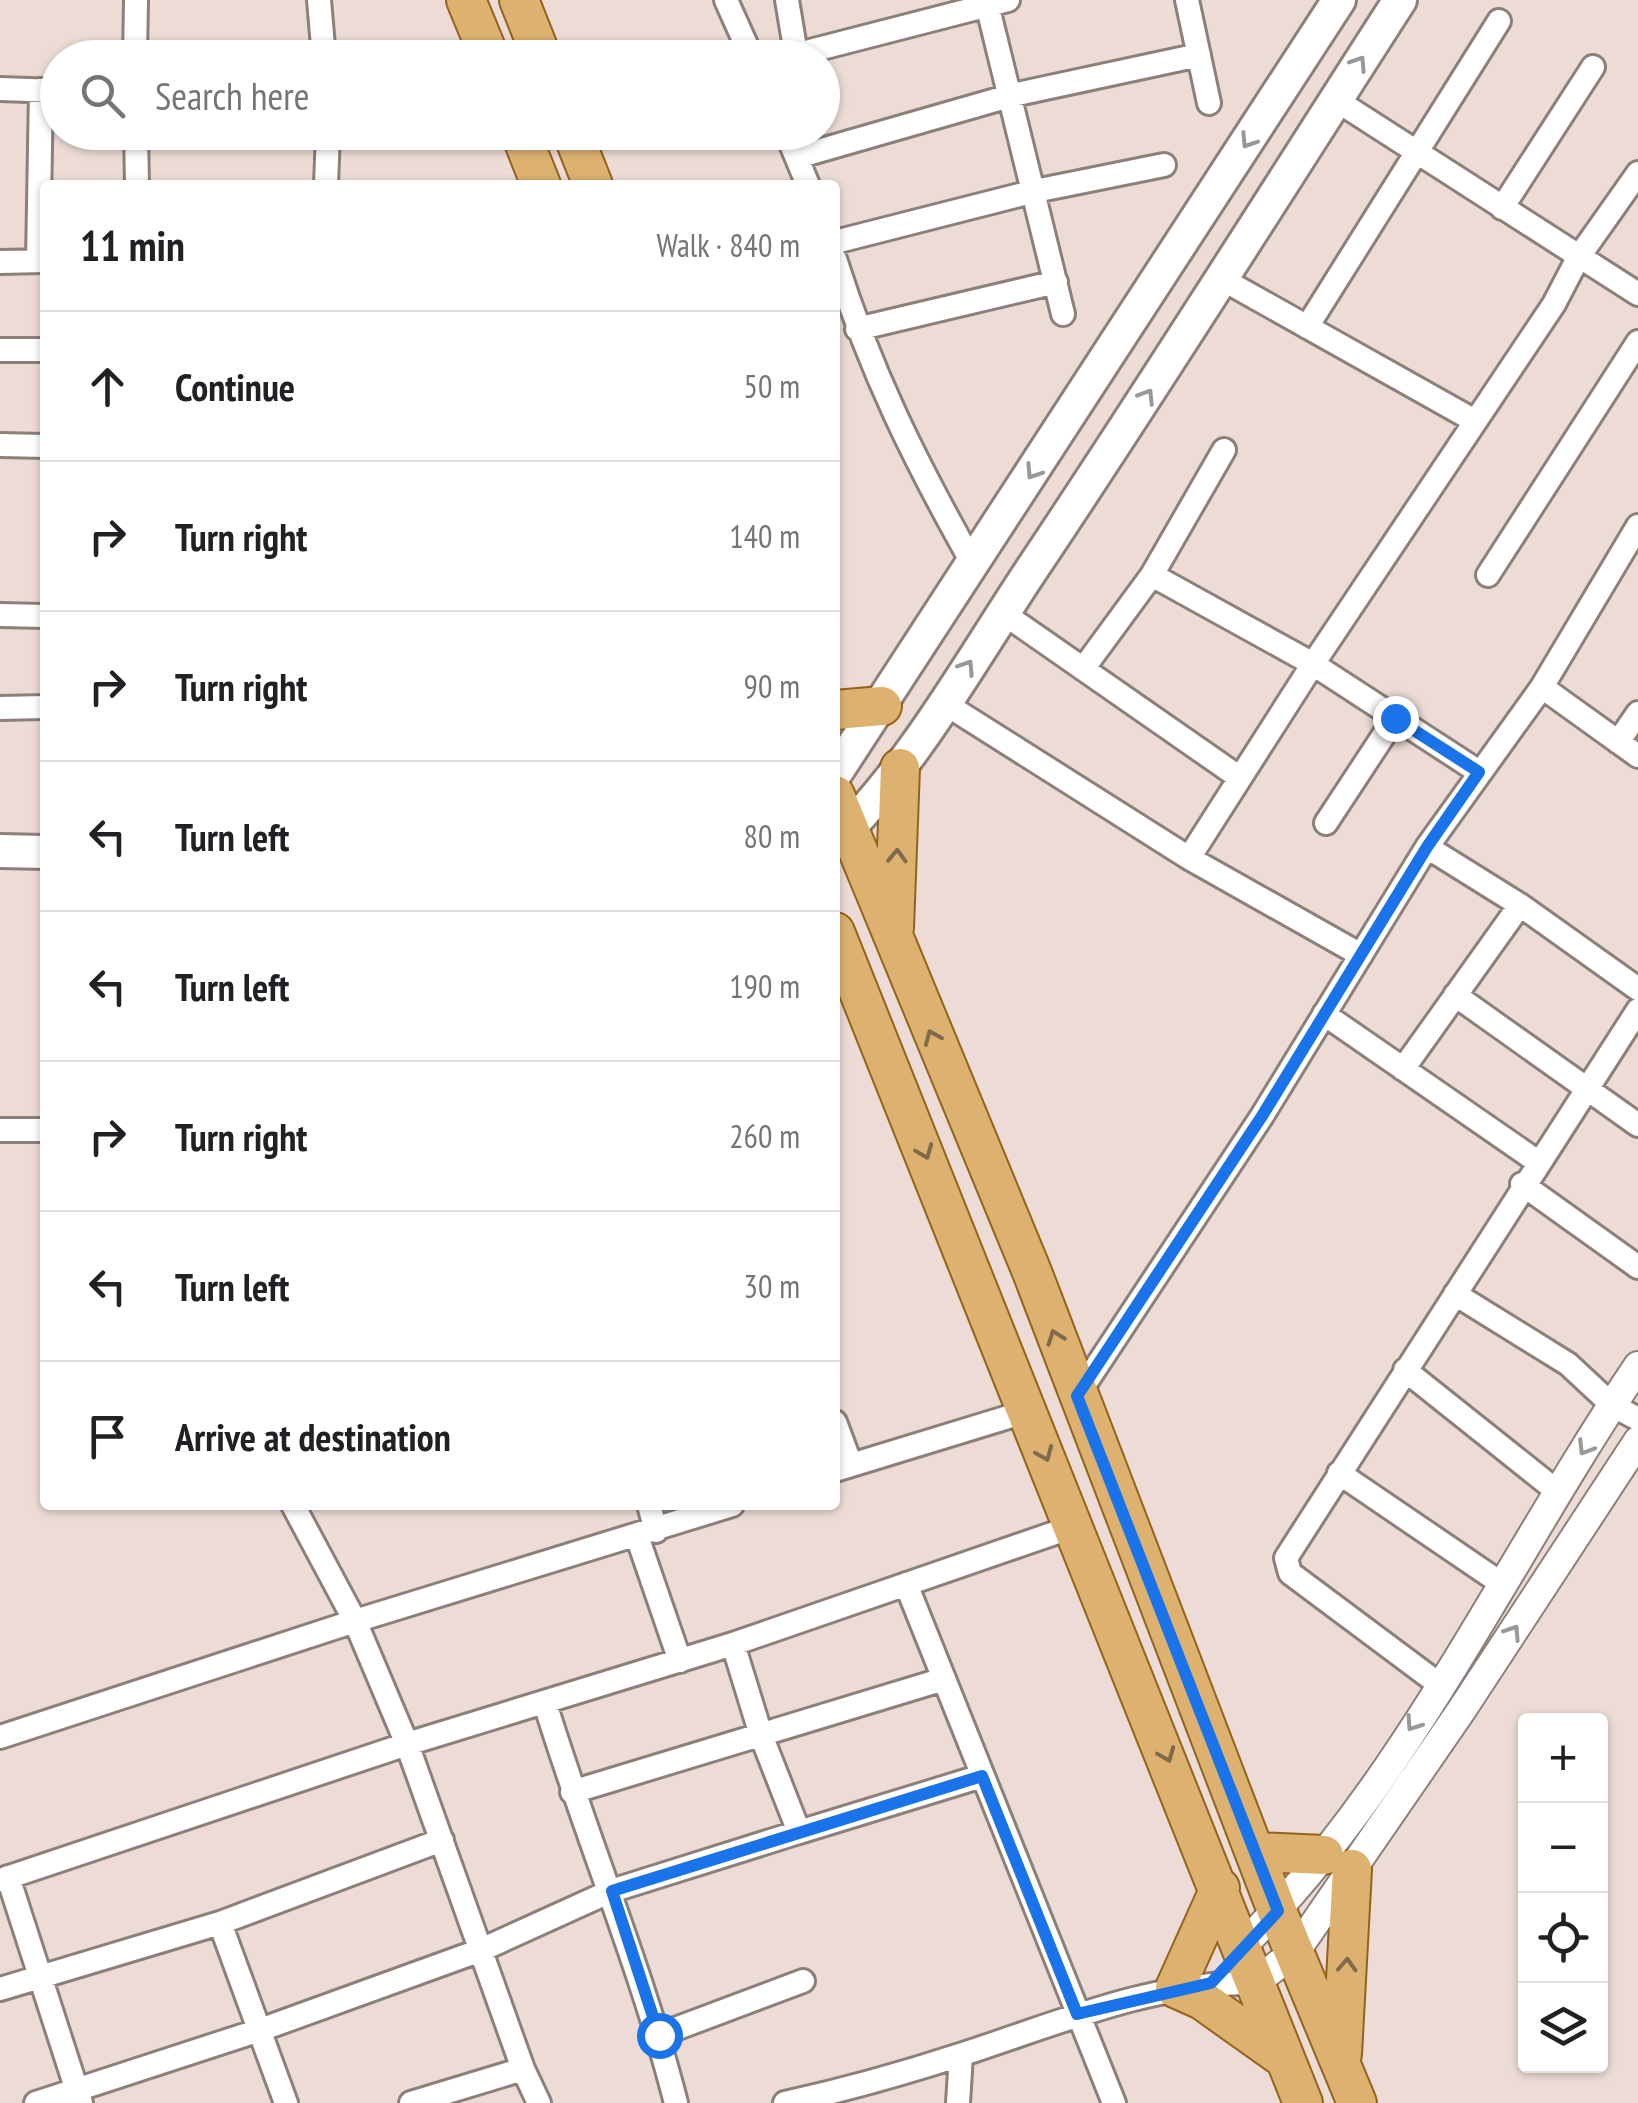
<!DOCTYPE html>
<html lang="en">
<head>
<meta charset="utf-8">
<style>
	body { margin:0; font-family:"PT Sans Narrow",sans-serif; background:#f6f6f6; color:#202124 }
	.controls { position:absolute; right:30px; bottom:30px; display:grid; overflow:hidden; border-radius:10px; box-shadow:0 2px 8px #0004 }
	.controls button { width:90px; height:90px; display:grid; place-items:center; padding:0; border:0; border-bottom:2px solid #e0e0e0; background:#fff; color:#202124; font:50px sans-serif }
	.stop { position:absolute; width:30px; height:30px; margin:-22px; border:8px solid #1a73e8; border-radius:50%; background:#fff }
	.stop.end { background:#1a73e8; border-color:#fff; box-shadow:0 2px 10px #0008 }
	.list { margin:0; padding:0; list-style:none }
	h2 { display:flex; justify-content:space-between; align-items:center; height:130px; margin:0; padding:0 40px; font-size:42px }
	h2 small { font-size:32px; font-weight:400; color:#757577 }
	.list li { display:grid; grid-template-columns:65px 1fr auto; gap:30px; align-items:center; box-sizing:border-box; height:150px; padding:0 40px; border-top:2px solid #e0e0e0 }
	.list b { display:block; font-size:38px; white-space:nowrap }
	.list em { font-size:32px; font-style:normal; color:#757577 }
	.icon { flex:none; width:55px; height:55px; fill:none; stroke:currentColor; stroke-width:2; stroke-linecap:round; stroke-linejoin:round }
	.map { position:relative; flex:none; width:1638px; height:2103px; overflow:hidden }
	.search { position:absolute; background:#fff; box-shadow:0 2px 8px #0004; left:40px; top:40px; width:800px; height:110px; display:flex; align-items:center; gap:25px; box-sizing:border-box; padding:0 35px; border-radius:55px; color:#757577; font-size:38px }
	.panel { position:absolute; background:#fff; box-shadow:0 2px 8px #0004; left:40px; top:180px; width:800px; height:1330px; border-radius:10px }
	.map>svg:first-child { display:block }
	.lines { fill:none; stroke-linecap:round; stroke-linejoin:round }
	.minor-casing { stroke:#8d7f79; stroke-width:28 }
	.tertiary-casing { stroke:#8d7f79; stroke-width:32 }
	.secondary-casing { stroke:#8d7f79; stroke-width:38 }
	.primary-casing { stroke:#93631b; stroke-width:42 }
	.minor { stroke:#fff; stroke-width:22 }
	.tertiary { stroke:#fff; stroke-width:28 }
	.secondary { stroke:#fff; stroke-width:32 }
	.primary { stroke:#ddb271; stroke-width:38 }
	.oneway { stroke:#9a9796 }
	.oneway2 { stroke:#816a4b }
	.route { stroke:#1a73e8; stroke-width:12 }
</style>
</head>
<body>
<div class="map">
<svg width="1638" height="2103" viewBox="0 0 1638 2103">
	<rect width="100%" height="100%" fill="#eddcd6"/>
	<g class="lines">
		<defs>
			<path id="minor" d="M319,0L324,58
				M726,0L752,58
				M787,0L796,54
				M986,0L1063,314
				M1187,0L1209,103
				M135,58L136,0
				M783,58L1008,0
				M0,89L58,91
				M1336,100L1638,294
				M136,132L137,185
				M786,132L808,185
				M797,157L1013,95L1199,55
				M326,185L328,132
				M1502,208L1593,67
				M835,242L1035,191L1164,165
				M835,259C871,373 915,461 973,564
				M38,261L41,90
				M0,262L45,261
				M1222,279L1475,421
				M1307,327L1499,21
				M857,329L1056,282
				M0,350H45
				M0,445L45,446
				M1152,575L1313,664L1479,772
				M1488,575L1638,342
				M1003,613L1240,778
				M0,615L45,616
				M1083,669L1152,575L1224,450
				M1542,687L1638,756
				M944,703L1189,858L1361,955
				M0,708L45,707
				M1618,742L1638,713
				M1326,823L1395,718
				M1427,847L1520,905L1638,989
				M1189,858L1313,664L1554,304L1578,258L1638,173
				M1455,995L1638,1125
				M1324,1014L1538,1162
				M1403,1069L1520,905
				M0,1130H45
				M1522,1184L1638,1267
				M1455,1294L1568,1364L1612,1405L1638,1419
				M1405,1370L1558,1492
				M1077,1396L1262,1116L1427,847L1542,687L1638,526
				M835,1422L851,1465
				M835,1470L1028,1411
				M1339,1473L1502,1584
				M293,1505L355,1621L407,1744L523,2069L539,2103
				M649,1505L656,1531
				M637,1536L680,1661
				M906,1584L1114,2103
				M733,1644L761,1735L799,1832L982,1776
				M1440,1685L1290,1573L1286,1558L1638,1010
				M545,1703C586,1837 641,1966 676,2103
				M0,1737L355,1621L732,1505
				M572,1792L944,1679
				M8,1877L81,2103
				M0,1880L407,1744L733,1644L1075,1526
				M220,1923L286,2103
				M0,1989L220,1923L442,1840
				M659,2035L803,1981
				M36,2103L260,2030L481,1950L611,1891L799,1832
				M411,2103L523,2069
				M785,2103C844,2090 905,2073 963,2054C1059,2023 1152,1982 1254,1983
				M958,2103L961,2055"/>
			<path id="tertiary" d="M1240,1948C1406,1785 1508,1558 1638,1366
				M1254,1983L1295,1952L1461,1711L1638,1441"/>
			<path id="secondary" d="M835,774L1339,0
				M835,842C914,764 969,664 1030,572C1156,384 1277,191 1400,0
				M0,851L45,852"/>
			<path id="primary" d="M466,0L490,58
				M519,0L542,58
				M520,132L541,185
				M572,132L593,185
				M835,710L882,706
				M835,795L1032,1272L1277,1911L1357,2103
				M894,928L900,768
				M835,932L1303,2103
				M1257,1852L1324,1855
				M1220,1888L1175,1988L1202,2000L1285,2059
				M1342,2054L1352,1869"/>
		</defs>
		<!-- minor casing -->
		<use href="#minor" class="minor-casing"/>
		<!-- tertiary casing -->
		<use href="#tertiary" class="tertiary-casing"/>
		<!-- secondary casing -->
		<use href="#secondary" class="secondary-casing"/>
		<!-- primary casing -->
		<use href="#primary" class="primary-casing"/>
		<!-- minor -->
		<use href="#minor" class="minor"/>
		<!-- tertiary -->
		<use href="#tertiary" class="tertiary"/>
		<!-- secondary -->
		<use href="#secondary" class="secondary"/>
		<!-- primary -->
		<use href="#primary" class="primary"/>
	</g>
	<!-- one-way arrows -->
	<defs><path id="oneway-chevron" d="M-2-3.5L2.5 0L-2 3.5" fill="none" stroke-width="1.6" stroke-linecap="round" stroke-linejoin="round" transform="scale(2.5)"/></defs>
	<g class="oneway">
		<use href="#oneway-chevron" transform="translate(1359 63) rotate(-57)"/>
		<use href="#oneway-chevron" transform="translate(1248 141) rotate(123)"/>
		<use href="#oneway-chevron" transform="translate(1147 396) rotate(-58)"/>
		<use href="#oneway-chevron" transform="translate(1033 472) rotate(123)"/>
		<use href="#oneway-chevron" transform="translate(967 667) rotate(-57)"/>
		<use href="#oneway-chevron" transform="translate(1585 1448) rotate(122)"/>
		<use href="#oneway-chevron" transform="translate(1513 1632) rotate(-57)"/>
		<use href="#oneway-chevron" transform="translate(1413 1724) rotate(124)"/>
	</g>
	<g class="oneway2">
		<use href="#oneway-chevron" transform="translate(897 856) rotate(-88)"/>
		<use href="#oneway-chevron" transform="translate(932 1037) rotate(-113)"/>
		<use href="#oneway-chevron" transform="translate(925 1152) rotate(68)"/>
		<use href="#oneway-chevron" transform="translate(1055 1337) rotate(-110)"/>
		<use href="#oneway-chevron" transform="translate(1045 1454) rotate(67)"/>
		<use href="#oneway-chevron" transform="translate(1167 1755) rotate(68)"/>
		<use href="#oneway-chevron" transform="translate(1347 1965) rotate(-87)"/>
	</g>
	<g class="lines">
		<!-- route -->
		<path class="route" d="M659,2035L612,1891L982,1776L1077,2014L1211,1983L1278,1911L1077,1396L1262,1116L1427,847L1479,772L1395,718"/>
	</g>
</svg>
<div class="controls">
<button>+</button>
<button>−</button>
<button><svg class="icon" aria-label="locate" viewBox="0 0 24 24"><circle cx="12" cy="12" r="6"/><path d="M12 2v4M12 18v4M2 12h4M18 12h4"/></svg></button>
<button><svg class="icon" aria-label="layers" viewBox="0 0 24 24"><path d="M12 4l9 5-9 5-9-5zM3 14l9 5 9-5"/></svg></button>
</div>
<div class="stop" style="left:659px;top:2035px"></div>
<div class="stop end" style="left:1395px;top:718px"></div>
<div class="search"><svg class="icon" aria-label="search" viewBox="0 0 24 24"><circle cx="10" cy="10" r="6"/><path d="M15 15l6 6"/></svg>Search here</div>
<section class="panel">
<h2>11 min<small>Walk · 840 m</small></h2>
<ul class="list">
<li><svg class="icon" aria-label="ahead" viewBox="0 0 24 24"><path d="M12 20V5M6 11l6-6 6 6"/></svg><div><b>Continue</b></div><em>50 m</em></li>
<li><svg class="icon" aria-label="right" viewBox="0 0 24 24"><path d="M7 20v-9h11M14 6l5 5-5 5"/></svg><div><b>Turn right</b></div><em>140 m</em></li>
<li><svg class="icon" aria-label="right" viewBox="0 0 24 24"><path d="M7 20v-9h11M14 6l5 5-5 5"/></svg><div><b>Turn right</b></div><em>90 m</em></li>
<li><svg class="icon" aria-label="left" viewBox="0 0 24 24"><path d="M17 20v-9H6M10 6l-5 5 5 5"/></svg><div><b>Turn left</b></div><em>80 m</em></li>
<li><svg class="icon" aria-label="left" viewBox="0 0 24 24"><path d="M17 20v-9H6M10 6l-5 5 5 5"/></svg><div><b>Turn left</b></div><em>190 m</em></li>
<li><svg class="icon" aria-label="right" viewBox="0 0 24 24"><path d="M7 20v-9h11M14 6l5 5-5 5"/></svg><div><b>Turn right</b></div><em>260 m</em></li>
<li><svg class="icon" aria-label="left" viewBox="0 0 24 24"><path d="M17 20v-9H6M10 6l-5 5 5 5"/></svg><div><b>Turn left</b></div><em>30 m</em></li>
<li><svg class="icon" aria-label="arrive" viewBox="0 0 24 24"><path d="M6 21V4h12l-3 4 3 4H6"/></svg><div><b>Arrive at destination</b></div></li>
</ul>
</section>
</div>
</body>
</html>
